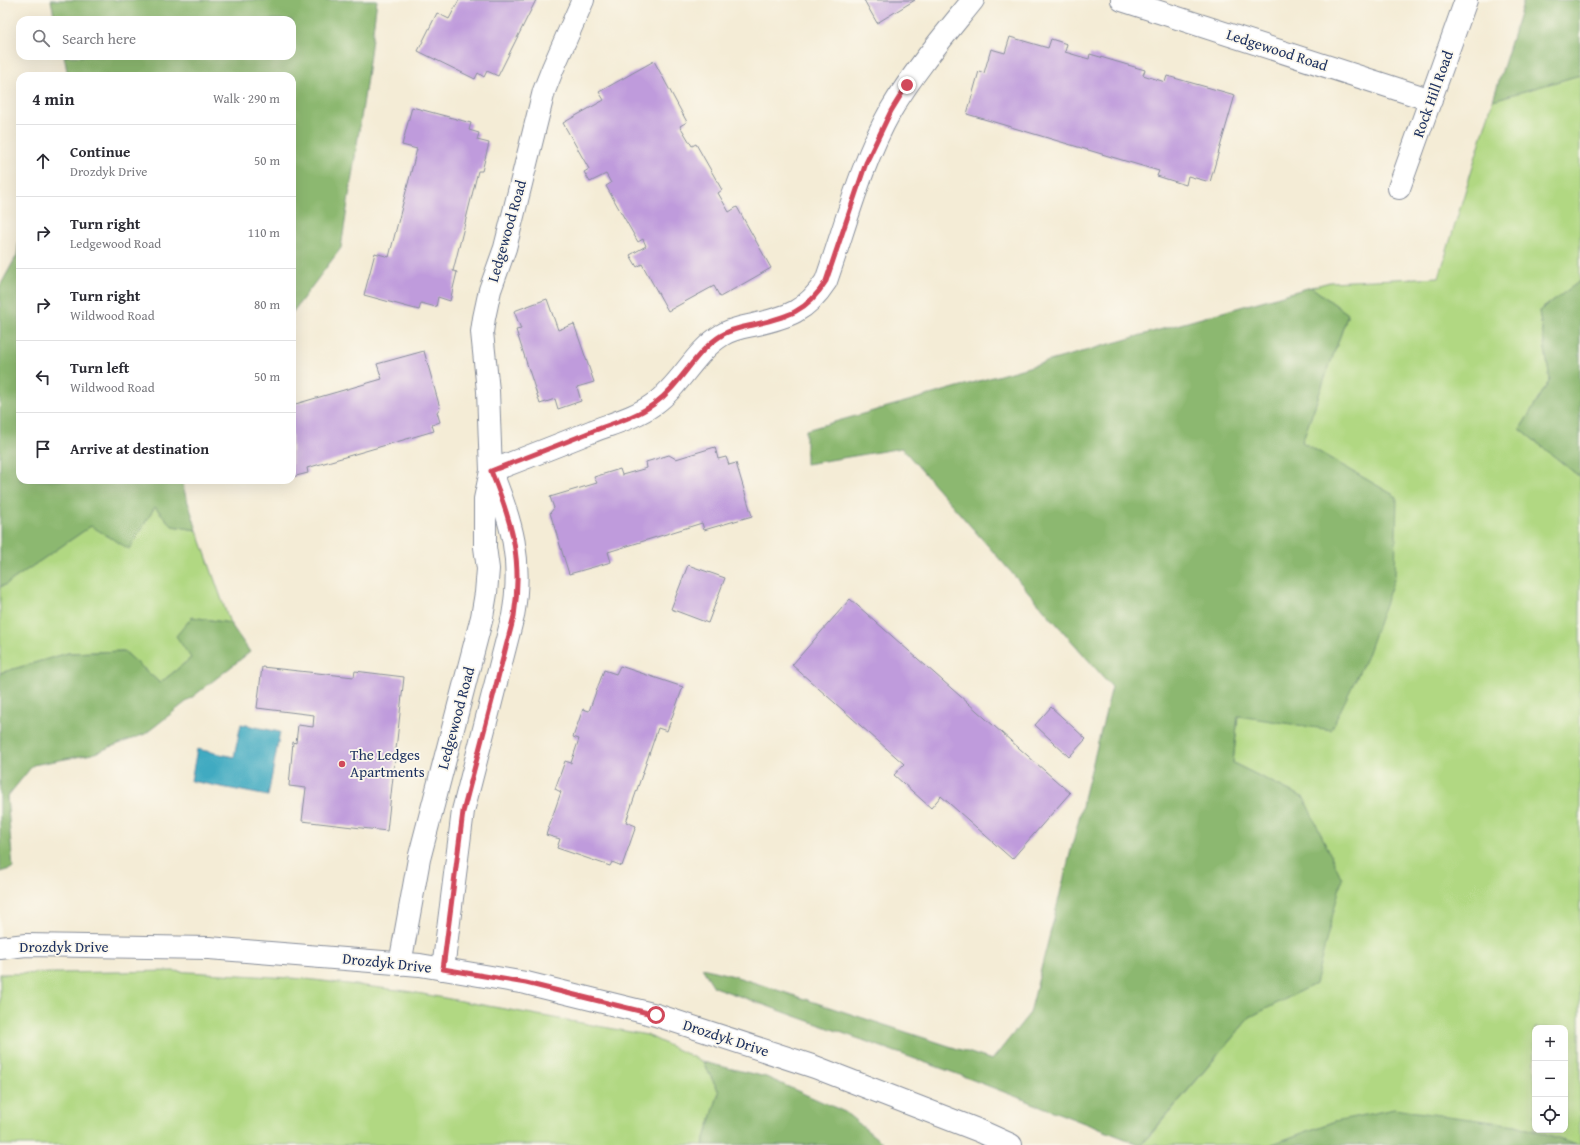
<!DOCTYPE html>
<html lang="en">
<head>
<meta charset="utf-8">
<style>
	body { margin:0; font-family:"Gentium Book Plus",serif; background:#f2f2f3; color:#2b2b33 }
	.controls { position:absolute; right:12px; bottom:12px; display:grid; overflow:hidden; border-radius:8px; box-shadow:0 4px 16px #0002 }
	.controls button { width:36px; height:36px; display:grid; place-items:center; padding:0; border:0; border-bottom:1px solid #e1e1e2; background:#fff; color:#2b2b33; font:20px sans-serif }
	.stop { position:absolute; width:12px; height:12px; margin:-9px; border:3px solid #d1495b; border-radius:50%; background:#fff }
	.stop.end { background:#d1495b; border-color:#fff; box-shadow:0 1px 4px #0008 }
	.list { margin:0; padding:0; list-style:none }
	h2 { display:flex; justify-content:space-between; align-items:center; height:52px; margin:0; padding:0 16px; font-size:17px }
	h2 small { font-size:13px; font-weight:400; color:#7c7c81 }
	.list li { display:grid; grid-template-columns:26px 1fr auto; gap:12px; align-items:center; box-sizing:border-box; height:72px; padding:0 16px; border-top:1px solid #e1e1e2 }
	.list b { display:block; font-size:15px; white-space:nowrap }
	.list p { margin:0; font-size:13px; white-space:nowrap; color:#7c7c81 }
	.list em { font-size:13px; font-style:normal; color:#7c7c81 }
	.icon { flex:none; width:22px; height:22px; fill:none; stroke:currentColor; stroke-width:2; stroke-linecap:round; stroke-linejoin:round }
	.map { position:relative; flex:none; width:1580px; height:1145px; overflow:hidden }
	.search { position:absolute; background:#fff; box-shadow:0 4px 16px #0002; left:16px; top:16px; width:280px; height:44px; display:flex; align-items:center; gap:10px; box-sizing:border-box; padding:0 14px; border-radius:12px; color:#7c7c81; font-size:15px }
	.panel { position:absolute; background:#fff; box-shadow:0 4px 16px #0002; left:16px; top:72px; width:280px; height:412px; border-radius:12px }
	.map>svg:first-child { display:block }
	.green { fill:#b1d882; stroke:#668470; fill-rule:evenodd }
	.forest { fill:#8cb870; stroke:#547467 }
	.water { fill:#41aac1; stroke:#2e6c90 }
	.building { fill:#bf9bdc }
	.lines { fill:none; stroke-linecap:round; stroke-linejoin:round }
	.minor-casing { stroke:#888e9a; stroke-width:24 }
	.tertiary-casing { stroke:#888e9a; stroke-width:24 }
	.minor { stroke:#fff; stroke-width:22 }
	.tertiary { stroke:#fff; stroke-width:22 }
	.route { stroke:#d1495b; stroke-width:5 }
	.poi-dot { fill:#d1495b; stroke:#fbf7ec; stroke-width:1.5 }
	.labels { text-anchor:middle; stroke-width:3.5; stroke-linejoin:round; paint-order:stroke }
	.street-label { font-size:15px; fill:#1b2f5e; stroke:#fbf7ec }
	.poi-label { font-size:15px; fill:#1b2f5e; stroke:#fbf7ec; text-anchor:start }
</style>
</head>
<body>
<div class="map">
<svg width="1580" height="1145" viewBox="0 0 1580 1145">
	<rect width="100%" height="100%" fill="#fbf7ec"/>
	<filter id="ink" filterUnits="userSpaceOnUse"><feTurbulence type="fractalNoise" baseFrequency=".025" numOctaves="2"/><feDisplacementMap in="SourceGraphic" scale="8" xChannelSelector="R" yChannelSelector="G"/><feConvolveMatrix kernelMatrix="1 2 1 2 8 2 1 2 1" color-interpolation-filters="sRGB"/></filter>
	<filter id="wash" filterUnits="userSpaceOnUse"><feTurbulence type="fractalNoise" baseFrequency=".012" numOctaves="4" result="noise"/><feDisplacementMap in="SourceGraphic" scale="16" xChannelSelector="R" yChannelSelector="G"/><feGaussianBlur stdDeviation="0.9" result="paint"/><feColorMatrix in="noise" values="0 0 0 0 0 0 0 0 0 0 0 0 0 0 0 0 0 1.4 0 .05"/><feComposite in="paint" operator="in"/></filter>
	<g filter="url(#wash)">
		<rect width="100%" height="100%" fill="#f4ecd6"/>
		<!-- green -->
		<path class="green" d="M1580,75V281L1539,311L1550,380L1520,429L1580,477V1145L1572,1144L1516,1125L1335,1121L1270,1145H1142L1250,1017L1315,984L1304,798L1233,763L1238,716L1397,497L1302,442L1348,314L1311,287L1330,282L1439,277L1493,100ZM1535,1028H1565V1130H1535Z
			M155,507L172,526L197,530L230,623L192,617L191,658L160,683L124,651L68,653L0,673V587L5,585L91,526Z
			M172,971L306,979L406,991L647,1035L703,1062L719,1092L703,1145H0V974Z"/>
		<!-- forest -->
		<path class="forest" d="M51,0H377L365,92L341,248L292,313V76H68L64,56H292V20H55Z
			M1524,0H1580V75L1493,100Z
			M20,231V480H185L183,487L197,530L172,526L155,507L129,549L91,526L5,585L0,587V286L17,255Z
			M1580,281V477L1520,429L1550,380L1539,311Z
			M1311,287L1348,314L1302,442L1397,497L1395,576L1366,658L1331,730L1238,716L1233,763L1304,798L1342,879L1315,984L1250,1017L1141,1145L960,1075L714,987L702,968L734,976L992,1060L1030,1013L1112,687L902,448L806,464V430Z
			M192,617L230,623L250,652L145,734L92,754L33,765L7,797L13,868L0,872V673L68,653L124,651L160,683L191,658L176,636Z
			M703,1062L766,1077L845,1112L885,1145H703L719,1092Z
			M1394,1109L1516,1125L1576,1145H1270L1335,1121Z"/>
		<!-- water -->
		<path class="water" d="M241,724L280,732L268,796L191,781L197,749L234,757Z"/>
		<g id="blocks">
			<!-- building -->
			<path class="building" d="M459,0H536L498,76L487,71L484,77L478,73L475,79L418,51L437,13L449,19Z
				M864,0H915L877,23Z
				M1010,37L1048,48L1051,39L1067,44L1065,52L1089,59L1090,54L1145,70L1143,75L1165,82L1167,76L1235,95L1210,182L1188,176L1186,185L1157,176L1159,171L967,114L979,71L984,73L991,49L1005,53Z
				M654,61L687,122L680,126L692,146L696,144L722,190L718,193L729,212L737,207L771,268L720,297L714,286L668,311L642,264L637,267L630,255L646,246L643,239L638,242L606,186L611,183L606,174L590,182L584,172L589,169L563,123L604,100L599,92Z
				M412,107L471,123L469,130L479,133L477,140L489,143L482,171H478L453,271L457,272L450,301L438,297L436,307L421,303L419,310L364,295L375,253L389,257L417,149L402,145Z
				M547,299L558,330L574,324L594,382L577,387L581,401L558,409L555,399L540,404L516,330L521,329L514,311Z
				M424,351L440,408L437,412L440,422L432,425L434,431L307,468L308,473L292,477V405L382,379L377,364Z
				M715,447L718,459L726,457L729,465L736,463L752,516L704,530L702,523L608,552L611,562L569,574L550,513L554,508L550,497L597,483L594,477L620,469L622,475L647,468L646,462L669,455L676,459Z
				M688,565L725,578L708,623L671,609Z
				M850,599L1070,793L1012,859L941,796L931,808L894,775L904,764L792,665Z
				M620,666L683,687L667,731L658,728L626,822L636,826L622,866L612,862L610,866L557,848L560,839L546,835L561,792L555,789L565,761L571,763L579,739L573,737L583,709L589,711L604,670L616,674Z
				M262,667L354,677L355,671L404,677L387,831L302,821L306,788L289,786L293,742L296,743L298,725L313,727L314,715L257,708Z
				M1051,707L1086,739L1069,757L1035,725Z"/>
		</g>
	</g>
	<g filter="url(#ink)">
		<use href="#blocks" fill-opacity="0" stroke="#888e9a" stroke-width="1"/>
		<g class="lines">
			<defs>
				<path id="minor" d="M1122,0L1431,100
					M1399,188L1466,0
					M491,471C525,458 559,445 593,431C614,423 636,417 654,404C681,385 694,352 722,335C731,329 743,327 753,325C788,317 806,312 826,281C846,224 861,163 891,110C914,71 944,36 973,0
					M400,964L419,859L482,617L486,593L488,569L485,547V499L491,471L488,391L482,332L484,318L490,290L505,248L544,91L553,68L583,0
					M443,969L463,811L513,616C523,560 512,522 491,471"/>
				<path id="tertiary" d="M0,948L26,945L209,948L420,965L526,983L656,1015L815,1067L980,1131L1011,1145"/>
			</defs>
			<!-- minor casing -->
			<use href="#minor" class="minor-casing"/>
			<!-- tertiary casing -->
			<use href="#tertiary" class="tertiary-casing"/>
			<!-- minor -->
			<use href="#minor" class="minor"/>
			<!-- tertiary -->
			<use href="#tertiary" class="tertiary"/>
		</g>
	</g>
	<g class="lines" filter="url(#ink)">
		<!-- route -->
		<path class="route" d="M656,1015L526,983L443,969L463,812L514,616C523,560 512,522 491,471C525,458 559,445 593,431C614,423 636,417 654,404C681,385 694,352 722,335C731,329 743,327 753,325C787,317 807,312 826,281L866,163L891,111L907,85"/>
	</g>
	<!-- markers -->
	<circle class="poi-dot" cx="342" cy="764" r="4"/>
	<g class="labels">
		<!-- street labels -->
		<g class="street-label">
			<text transform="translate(1277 50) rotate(18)" y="5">Ledgewood Road</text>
			<text transform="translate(1433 94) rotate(-70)" y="5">Rock Hill Road</text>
			<text transform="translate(507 231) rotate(-74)" y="5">Ledgewood Road</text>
			<text transform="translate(456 718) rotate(-75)" y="5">Ledgewood Road</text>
			<text x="64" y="952">Drozdyk Drive</text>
			<text transform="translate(387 963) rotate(6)" y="5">Drozdyk Drive</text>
			<text transform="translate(726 1038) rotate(18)" y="5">Drozdyk Drive</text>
		</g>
		<!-- poi labels -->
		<g class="poi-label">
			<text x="350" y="760">The Ledges<tspan x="350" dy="17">Apartments</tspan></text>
		</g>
	</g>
</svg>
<div class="controls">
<button>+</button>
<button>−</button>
<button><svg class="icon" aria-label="locate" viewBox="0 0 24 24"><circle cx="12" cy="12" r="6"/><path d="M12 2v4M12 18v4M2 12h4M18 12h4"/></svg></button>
</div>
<div class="stop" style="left:656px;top:1015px"></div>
<div class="stop end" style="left:907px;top:85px"></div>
<div class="search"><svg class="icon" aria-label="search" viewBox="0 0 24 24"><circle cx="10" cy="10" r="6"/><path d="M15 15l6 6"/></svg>Search here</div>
<section class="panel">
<h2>4 min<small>Walk · 290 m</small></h2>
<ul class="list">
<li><svg class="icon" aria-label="ahead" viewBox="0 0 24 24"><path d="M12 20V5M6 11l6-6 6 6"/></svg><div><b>Continue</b><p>Drozdyk Drive</p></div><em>50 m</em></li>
<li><svg class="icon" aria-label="right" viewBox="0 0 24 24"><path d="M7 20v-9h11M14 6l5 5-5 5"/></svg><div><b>Turn right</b><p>Ledgewood Road</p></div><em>110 m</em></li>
<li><svg class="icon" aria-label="right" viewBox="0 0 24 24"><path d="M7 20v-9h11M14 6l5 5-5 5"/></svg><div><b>Turn right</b><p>Wildwood Road</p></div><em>80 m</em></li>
<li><svg class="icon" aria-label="left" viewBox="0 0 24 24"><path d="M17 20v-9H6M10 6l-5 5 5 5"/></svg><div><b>Turn left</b><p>Wildwood Road</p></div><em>50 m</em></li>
<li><svg class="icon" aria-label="arrive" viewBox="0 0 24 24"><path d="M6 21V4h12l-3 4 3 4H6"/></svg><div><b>Arrive at destination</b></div></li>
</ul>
</section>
</div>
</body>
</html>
